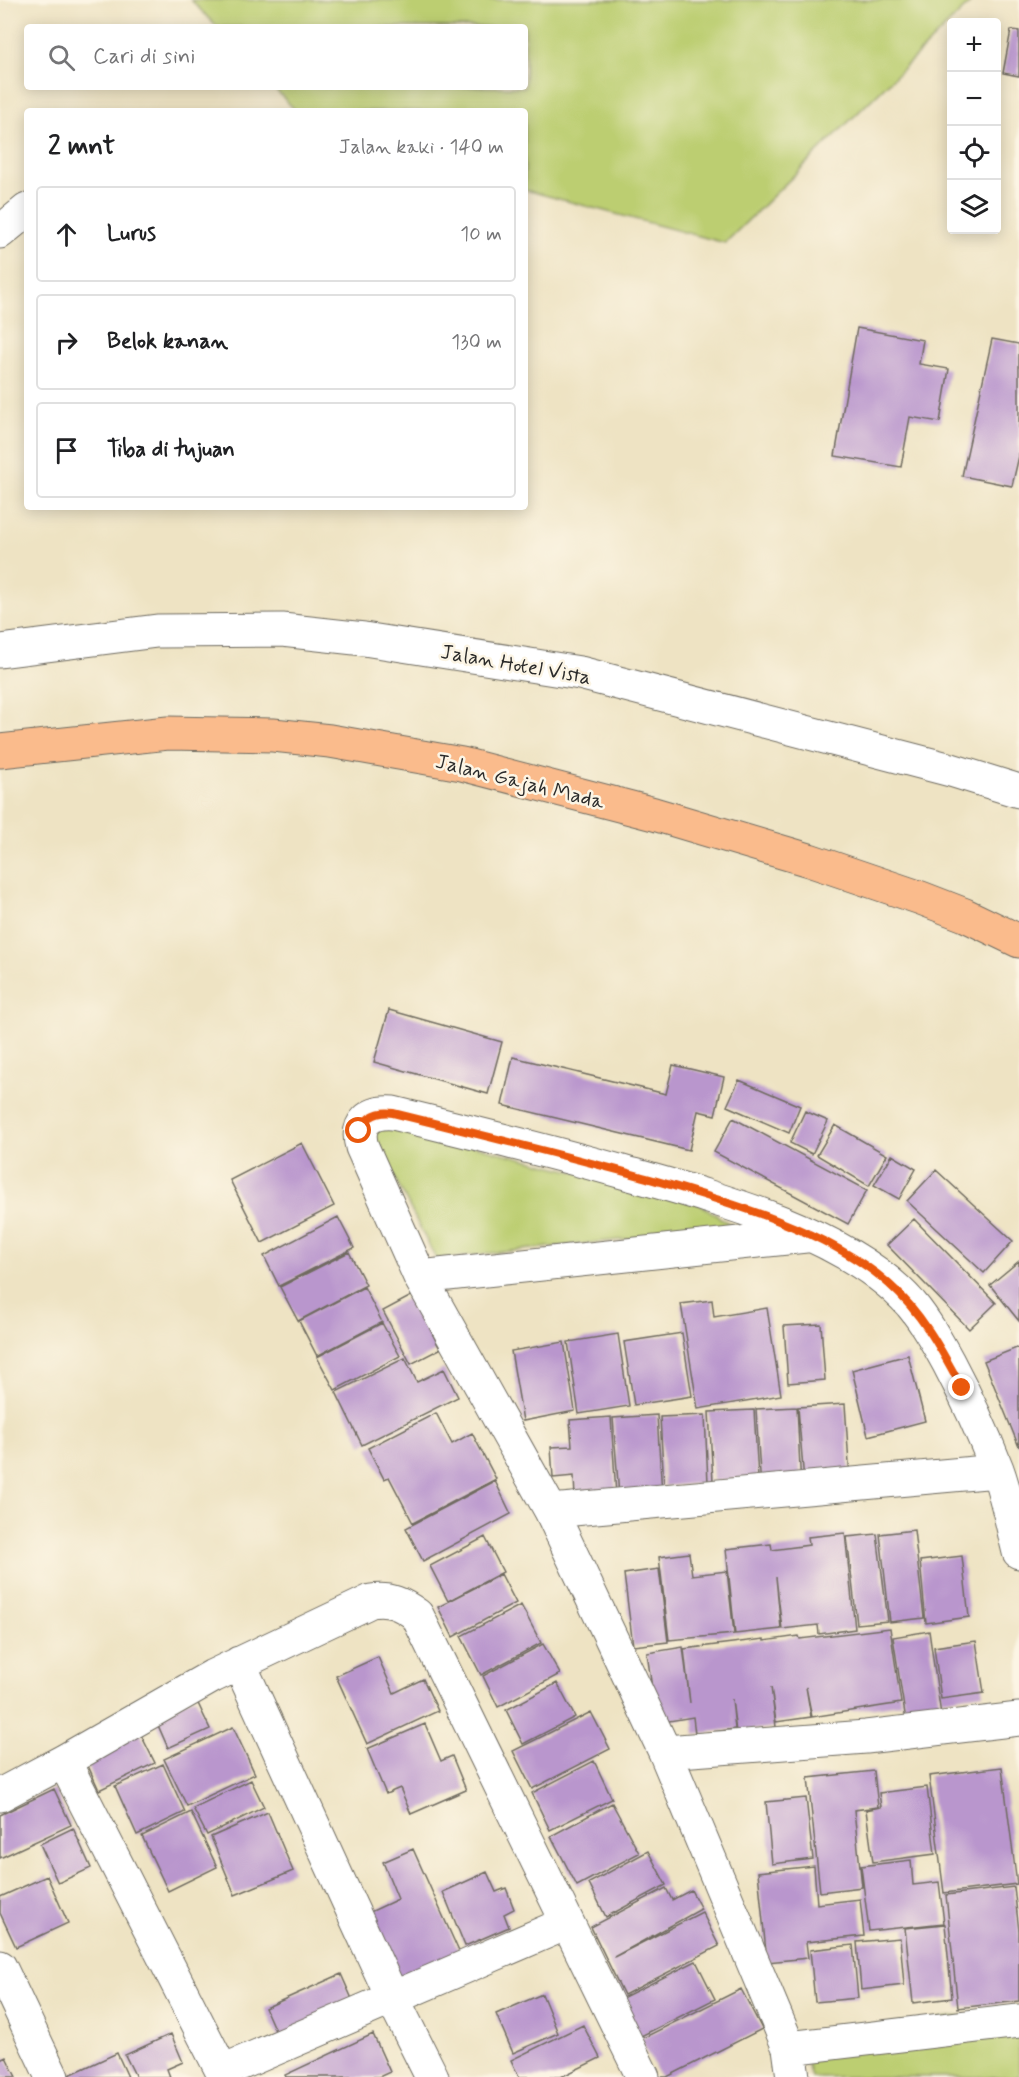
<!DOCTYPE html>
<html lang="id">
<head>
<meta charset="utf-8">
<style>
	body { margin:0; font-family:Mynerve,sans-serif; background:#f2f2f2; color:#202124 }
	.controls { position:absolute; right:18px; top:18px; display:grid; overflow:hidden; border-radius:6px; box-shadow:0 3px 15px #0003 }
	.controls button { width:54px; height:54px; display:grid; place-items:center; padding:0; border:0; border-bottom:2px solid #e0e0e0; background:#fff; color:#202124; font:30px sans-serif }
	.stop { position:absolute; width:18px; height:18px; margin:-14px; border:4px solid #ea580c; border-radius:50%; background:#fff }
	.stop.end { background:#ea580c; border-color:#fff; box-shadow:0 2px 6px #0008 }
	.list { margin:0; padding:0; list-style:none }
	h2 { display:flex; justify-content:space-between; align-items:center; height:78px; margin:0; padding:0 24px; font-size:26px }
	h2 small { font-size:20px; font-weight:400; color:#757577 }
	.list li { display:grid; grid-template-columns:39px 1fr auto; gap:18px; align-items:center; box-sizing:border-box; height:96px; margin:0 12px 12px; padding:0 12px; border:2px solid #e0e0e0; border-radius:6px }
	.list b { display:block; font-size:22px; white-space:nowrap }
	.list em { font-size:20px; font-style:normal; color:#757577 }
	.icon { flex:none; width:33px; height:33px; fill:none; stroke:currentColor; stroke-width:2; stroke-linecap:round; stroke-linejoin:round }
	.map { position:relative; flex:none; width:1019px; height:2077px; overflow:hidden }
	.search { position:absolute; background:#fff; box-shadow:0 3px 15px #0003; left:24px; top:24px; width:504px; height:66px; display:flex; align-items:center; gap:15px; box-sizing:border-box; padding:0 21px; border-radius:6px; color:#757577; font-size:22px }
	.panel { position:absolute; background:#fff; box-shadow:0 3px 15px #0003; left:24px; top:108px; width:504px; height:402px; border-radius:6px }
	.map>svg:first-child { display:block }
	.green { fill:#bcce71; stroke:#747c4e; stroke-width:1.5 }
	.building { fill:#b996cd }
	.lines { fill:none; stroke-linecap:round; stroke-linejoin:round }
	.minor-casing { stroke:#6f6b60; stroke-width:35 }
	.major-casing { stroke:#6f6b60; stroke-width:35 }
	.minor { stroke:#fff; stroke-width:33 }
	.major { stroke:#fabb8c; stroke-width:33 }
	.route { stroke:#ea580c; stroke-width:8 }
	.labels { text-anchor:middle; stroke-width:5; stroke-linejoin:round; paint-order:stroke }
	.street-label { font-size:21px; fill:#2b2b2b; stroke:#fcf5e5 }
</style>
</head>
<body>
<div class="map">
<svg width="1019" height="2077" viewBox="0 0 1019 2077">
	<rect width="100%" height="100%" fill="#fcf5e5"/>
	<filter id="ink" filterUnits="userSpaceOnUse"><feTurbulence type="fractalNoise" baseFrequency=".0167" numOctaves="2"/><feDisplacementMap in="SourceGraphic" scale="12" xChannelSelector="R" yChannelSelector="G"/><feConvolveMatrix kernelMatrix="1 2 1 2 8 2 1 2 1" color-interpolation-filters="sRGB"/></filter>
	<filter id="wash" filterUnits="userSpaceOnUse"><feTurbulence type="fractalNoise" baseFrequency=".008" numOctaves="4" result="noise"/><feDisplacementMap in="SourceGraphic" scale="24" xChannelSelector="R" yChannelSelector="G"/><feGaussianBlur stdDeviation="1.35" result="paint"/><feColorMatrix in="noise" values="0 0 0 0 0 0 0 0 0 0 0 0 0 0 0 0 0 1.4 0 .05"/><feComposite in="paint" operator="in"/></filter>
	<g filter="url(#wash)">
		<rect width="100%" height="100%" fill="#eee3c3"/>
		<!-- green -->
		<path class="green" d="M191,0H973L725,243L525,190V111H296L273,87H525V27H217Z
			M389,1124L700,1204L735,1228L436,1259L371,1131Z
			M1019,2008V2077H811L799,2036Z"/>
		<g id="blocks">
			<!-- building -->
			<path class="building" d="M1011,30L1019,31V76L1003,73Z
				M857,328L923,340L919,364L949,369L940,422L910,417L901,467L835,456Z
				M992,339L1019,344V456L1012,486L962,476Z
				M389,1010L502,1042L488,1094L374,1062Z
				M513,1057L666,1094L673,1065L724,1077L715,1115L698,1111L689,1150L502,1105Z
				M739,1080L800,1106L789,1133L727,1106Z
				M805,1111L828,1121L812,1154L790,1143Z
				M733,1118L867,1190L848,1224L714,1152Z
				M835,1125L887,1155L869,1186L817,1155Z
				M302,1143L334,1206L262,1243L230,1180Z
				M892,1155L916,1169L899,1199L874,1185Z
				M936,1170L1013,1241L984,1273L907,1201Z
				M338,1217L354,1248L279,1286L264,1256Z
				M914,1219L996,1303L969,1329L887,1245Z
				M349,1252L366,1285L298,1321L280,1287Z
				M1019,1261V1321L990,1285Z
				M364,1287L382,1322L317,1356L299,1321Z
				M413,1295L440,1349L411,1364L383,1311Z
				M712,1300L714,1317L767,1308L781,1395L698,1409L681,1304Z
				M382,1323L400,1356L335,1390L317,1357Z
				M821,1324L825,1380L788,1383L784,1326Z
				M682,1333L692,1396L634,1405L624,1342Z
				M618,1334L629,1406L579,1414L568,1342Z
				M564,1342L575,1411L523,1421L511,1351Z
				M1019,1347V1447L984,1361Z
				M908,1355L925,1421L868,1436L852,1370Z
				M405,1358L417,1382L444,1369L458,1397L362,1445L336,1392Z
				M845,1404L850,1479L804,1482L798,1407Z
				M797,1407L801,1488L761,1490L756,1409Z
				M754,1410L758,1478L713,1481L709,1412Z
				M436,1413L452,1444L472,1433L496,1479L413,1523L389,1477L384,1479L368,1448Z
				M657,1415L662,1493L619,1496L613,1418Z
				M705,1415L708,1483L664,1486L660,1417Z
				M611,1417L616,1495L575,1498L574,1476L553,1478L551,1447L572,1446L570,1420Z
				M495,1481L511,1514L423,1561L406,1528Z
				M914,1530L924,1618L890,1622L880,1534Z
				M845,1533L855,1629L819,1634L818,1625L782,1629L776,1577L781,1629L735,1634L726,1549L771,1544L772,1550L809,1545L808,1537Z
				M877,1534L888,1621L857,1624L847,1537Z
				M485,1537L503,1572L448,1601L430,1566Z
				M689,1553L692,1575L727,1571L734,1634L669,1640L659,1557Z
				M962,1556L969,1617L926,1623L920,1561Z
				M659,1569L668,1642L633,1646L624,1574Z
				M501,1574L516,1603L453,1637L438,1607Z
				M521,1605L541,1643L481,1675L461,1636Z
				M890,1628L901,1703L812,1717L806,1687L811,1717L776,1722L771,1687L776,1727L736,1732L732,1699L735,1729L695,1734L693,1717L657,1723L647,1653L683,1647L690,1703L684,1649L764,1639V1641L799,1636L800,1639Z
				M929,1631L942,1722L907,1727L893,1637Z
				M976,1641L984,1693L941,1699L934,1647Z
				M543,1644L560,1674L498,1707L483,1676Z
				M378,1657L394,1693L423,1679L438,1711L367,1744L336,1676Z
				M557,1683L575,1717L523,1744L506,1710Z
				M195,1697L210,1729L168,1748L154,1716Z
				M591,1712L610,1749L532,1789L513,1751Z
				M425,1724L441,1761L452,1756L466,1790L411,1814L400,1788L386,1794L367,1749Z
				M233,1727L255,1774L187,1806L164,1759Z
				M139,1731L155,1763L99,1790L84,1757Z
				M594,1761L612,1799L550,1830L532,1793Z
				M163,1764L185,1812L137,1835L115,1786Z
				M1002,1767L1017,1884L944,1893L929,1776Z
				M874,1771L878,1807L854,1810L862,1887L820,1892L808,1778Z
				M251,1780L264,1807L207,1835L193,1808Z
				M927,1787L935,1854L873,1862L866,1810L881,1807L879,1793Z
				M54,1789L71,1825L0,1858V1815Z
				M806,1798L813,1859L772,1864L766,1802Z
				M612,1803L639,1853L577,1886L551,1836Z
				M191,1812L217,1867L168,1891L142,1836Z
				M268,1812L293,1871L235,1895L211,1837Z
				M73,1828L91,1868L58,1883L40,1844Z
				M413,1849L461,1956L401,1983L370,1912L398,1899L383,1862Z
				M648,1851L666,1885L606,1917L589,1883Z
				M911,1860L913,1885L939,1882L944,1923L869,1931L861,1866Z
				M814,1866L817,1904L860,1899L864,1936L806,1942L808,1958L767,1962L758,1872Z
				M487,1872L496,1892L506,1888L514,1909L504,1914L509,1927L465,1946L443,1892Z
				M47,1876L68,1923L16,1947L0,1913V1897Z
				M1014,1887L1019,1931V2001L958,2008L946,1895Z
				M666,1888L672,1900L691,1890L701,1909L614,1957L702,1912L719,1946L624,1995L591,1927Z
				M945,1924L952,1998L913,2003L905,1928Z
				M900,1938L904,1985L861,1990L857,1942Z
				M853,1945L858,1998L815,2002L810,1950Z
				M696,1961L715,1999L627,2043L608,2005Z
				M341,1974L356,2008L280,2042L265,2008Z
				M741,1989L762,2029L667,2077H660L641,2039Z
				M542,1994L558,2033L513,2053L496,2014Z
				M583,2025L600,2058L561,2077H519L511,2060Z
				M171,2034L183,2062L167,2069L170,2077H136L125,2055Z
				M373,2034L390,2072L379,2077H286L285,2075Z
				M117,2053L128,2077H65Z
				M6,2057L16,2077H0V2060Z"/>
		</g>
	</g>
	<g filter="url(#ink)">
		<use href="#blocks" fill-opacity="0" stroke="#6f6b60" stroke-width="1.5"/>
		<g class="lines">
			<defs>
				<path id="minor" d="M0,232L27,210
					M0,651L157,631L282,630L364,639L580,673L951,770L1019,791
					M420,1277L806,1236
					M551,1511L997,1471
					M239,1663L393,1999L432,2077
					M665,1752L866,1737L1019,1719
					M64,1761L225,2077
					M0,1795L64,1761L213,1676L371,1601C390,1598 402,1604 417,1615L643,2077
					M0,1967L52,2077
					M789,2048L1019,2021
					M223,2071L567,1923
					M793,2077L789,2048L665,1752L551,1511L420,1277L362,1147C355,1123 370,1111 393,1113C471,1132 549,1151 626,1173C716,1198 848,1233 911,1304C926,1322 937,1342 948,1362C966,1396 983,1433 997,1469C1007,1496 1012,1525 1019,1552"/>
				<path id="major" d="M0,751L168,733L273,735L330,741L462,764L654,814L809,860L921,898L965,915L1019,941"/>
			</defs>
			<!-- minor casing -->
			<use href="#minor" class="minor-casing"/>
			<!-- major casing -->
			<use href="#major" class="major-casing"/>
			<!-- minor -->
			<use href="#minor" class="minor"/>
			<!-- major -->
			<use href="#major" class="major"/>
		</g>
	</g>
	<g class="lines" filter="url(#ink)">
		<!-- route -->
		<path class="route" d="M359,1131C366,1117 378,1111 393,1113C474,1133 555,1153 636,1175C715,1198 827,1228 889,1284C922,1313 941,1349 962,1388"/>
	</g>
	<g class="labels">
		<!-- street labels -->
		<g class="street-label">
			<text transform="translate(516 664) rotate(10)" y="7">Jalan Hotel Vista</text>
			<text transform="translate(520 781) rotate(14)" y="7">Jalan Gajah Mada</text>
		</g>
	</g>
</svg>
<div class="controls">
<button>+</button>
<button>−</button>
<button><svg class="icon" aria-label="locate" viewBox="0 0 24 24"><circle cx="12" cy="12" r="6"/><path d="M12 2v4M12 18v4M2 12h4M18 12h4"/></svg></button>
<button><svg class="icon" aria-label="layers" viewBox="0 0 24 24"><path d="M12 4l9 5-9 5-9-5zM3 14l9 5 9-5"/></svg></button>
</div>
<div class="stop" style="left:359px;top:1131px"></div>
<div class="stop end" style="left:962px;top:1388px"></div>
<div class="search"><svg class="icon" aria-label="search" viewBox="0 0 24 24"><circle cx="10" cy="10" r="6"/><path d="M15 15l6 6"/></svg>Cari di sini</div>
<section class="panel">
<h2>2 mnt<small>Jalan kaki · 140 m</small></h2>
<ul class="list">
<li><svg class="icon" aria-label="ahead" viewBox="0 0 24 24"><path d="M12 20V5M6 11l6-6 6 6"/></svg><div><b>Lurus</b></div><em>10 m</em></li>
<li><svg class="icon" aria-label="right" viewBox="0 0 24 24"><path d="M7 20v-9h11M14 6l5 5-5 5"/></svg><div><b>Belok kanan</b></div><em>130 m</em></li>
<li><svg class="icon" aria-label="arrive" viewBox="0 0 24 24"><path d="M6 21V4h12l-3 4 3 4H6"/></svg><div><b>Tiba di tujuan</b></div></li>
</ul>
</section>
</div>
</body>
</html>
